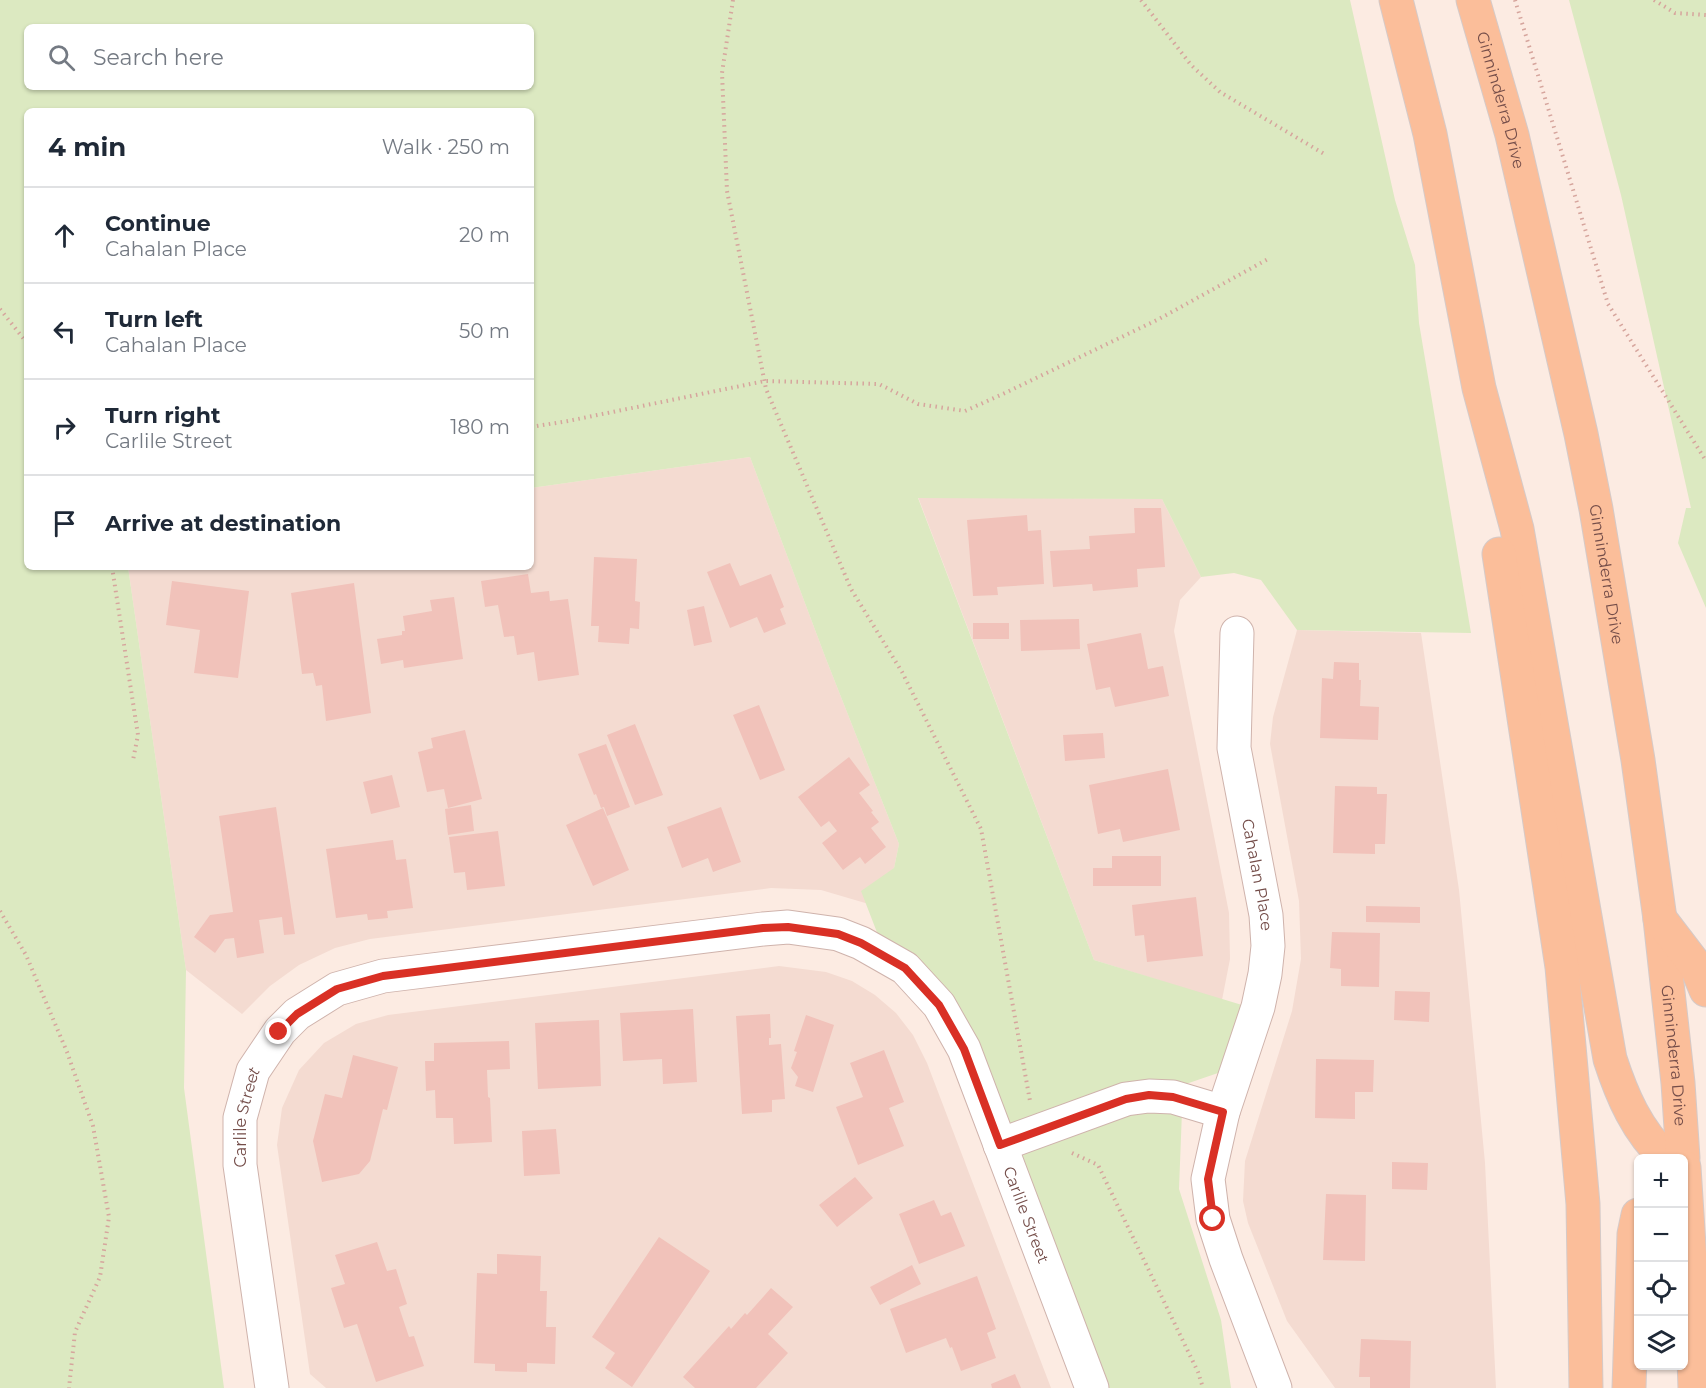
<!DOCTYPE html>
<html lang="en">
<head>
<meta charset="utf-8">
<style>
	body { margin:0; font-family:Montserrat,sans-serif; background:#f6f6f7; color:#1f2937 }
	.controls { position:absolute; right:18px; bottom:18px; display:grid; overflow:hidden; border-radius:9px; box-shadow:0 2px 4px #0004 }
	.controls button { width:54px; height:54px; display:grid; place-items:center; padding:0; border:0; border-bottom:2px solid #e0e1e3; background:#fff; color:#1f2937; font:30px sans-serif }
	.stop { position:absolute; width:18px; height:18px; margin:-14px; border:4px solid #d93025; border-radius:50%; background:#fff }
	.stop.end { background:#d93025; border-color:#fff; box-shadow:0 2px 6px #0008 }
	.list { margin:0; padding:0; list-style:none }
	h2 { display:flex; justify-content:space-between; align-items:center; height:78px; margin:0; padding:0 24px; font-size:26px }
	h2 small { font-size:20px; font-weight:400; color:#747a83 }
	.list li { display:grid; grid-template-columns:39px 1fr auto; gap:18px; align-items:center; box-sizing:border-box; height:96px; padding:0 24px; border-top:2px solid #e0e1e3 }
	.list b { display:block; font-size:22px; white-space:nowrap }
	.list p { margin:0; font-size:20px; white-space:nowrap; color:#747a83 }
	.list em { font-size:20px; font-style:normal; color:#747a83 }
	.icon { flex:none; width:33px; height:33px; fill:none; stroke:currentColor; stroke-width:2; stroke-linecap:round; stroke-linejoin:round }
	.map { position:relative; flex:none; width:1706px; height:1388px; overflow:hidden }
	.search { position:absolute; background:#fff; box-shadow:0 2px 4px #0004; left:24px; top:24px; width:510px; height:66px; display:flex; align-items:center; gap:15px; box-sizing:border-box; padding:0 21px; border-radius:9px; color:#747a83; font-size:22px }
	.panel { position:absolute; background:#fff; box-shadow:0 2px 4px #0004; left:24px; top:108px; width:510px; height:462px; border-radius:9px }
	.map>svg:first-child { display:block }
	.residential { fill:#f4dbd1 }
	.green { fill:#dce9c1; fill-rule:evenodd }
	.building { fill:#f1c2ba }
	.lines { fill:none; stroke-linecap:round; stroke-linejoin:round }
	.minor-casing { stroke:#cfb3ac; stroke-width:35 }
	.major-casing { stroke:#d5cac8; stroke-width:35 }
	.path { stroke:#d6a59d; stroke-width:4; stroke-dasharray:1.5 4.5; stroke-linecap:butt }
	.minor { stroke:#fff; stroke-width:33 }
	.major { stroke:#fbbe9a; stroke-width:33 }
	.route { stroke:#d93025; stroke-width:8 }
	.labels { text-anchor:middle; stroke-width:4.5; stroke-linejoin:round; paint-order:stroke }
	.street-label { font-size:16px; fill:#744d49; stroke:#fff0e8 }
</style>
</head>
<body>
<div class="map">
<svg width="1706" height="1388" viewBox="0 0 1706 1388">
	<rect width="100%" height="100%" fill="#fcebe2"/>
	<!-- residential -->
	<path class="residential" d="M750,457L826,659L899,844L894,868L872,905L821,890L771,888L370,939L335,948L299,965L270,986L242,1014L186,970L128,567H531V488Z
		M918,497L1162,499L1201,577L1180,600L1174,631L1229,913L1230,959L1222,1000L1094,960Z
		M1297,630L1421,633L1459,890L1485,1163L1496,1388H1335L1287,1321L1248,1223L1243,1201L1245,1161L1292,1011L1301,959L1299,901L1270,744L1273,717Z
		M779,966L826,972L852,981L875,995L896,1013L913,1035L927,1063L1051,1388H326L310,1374L277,1145L282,1108L299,1070L324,1043L356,1024L388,1015Z"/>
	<!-- green -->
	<path class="green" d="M0,0H1350L1395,200L1415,265L1419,323L1471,633L1297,630L1261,580L1234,573L1201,577L1162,499L918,498L1094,960L1242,1005L1218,1073L1183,1085L1179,1189L1221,1320L1231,1388H1107L944,1008L878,935L861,891L894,868L899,844L826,659L750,457L531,488V111H27V567H128L186,970L184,1088L224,1388H0ZM27,27H531V87H27Z
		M1569,0H1706V608L1678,543L1686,508H1691L1621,195Z"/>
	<!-- building -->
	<path class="building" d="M1134,508H1161L1165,567L1137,569L1138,587L1093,591L1092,584L1053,587L1050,551L1090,549L1089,536L1135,533Z
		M1027,515L1028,531L1041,530L1044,584L997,587L998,595L973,596L967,520Z
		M594,557L637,559L635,601L640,602L639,629L630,628L629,644L598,642L599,626H591Z
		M730,563L740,586L771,574L784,607L780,609L786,624L764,633L757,617L730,628L707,572Z
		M528,574L531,593L549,591L550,601L568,599L579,675L538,681L534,652L517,655L514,636L504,637L498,605L485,607L481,581Z
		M172,581L249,591L238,678L194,673L200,630L166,625Z
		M354,583L371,713L326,721L322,685L316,686L313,673L302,674L291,593Z
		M454,597L463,659L404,668L403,660L381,664L377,639L402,635V631H405L403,616L432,611L430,600Z
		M704,606L712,642L694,646L687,610Z
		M1079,619L1080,649L1021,651L1020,620Z
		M973,623H1009V639H973Z
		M1141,633L1148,669L1163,666L1169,696L1115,707L1110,687L1096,690L1087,644Z
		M1334,662L1359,663V680H1361L1360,706L1379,707L1378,740L1320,738L1322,678L1333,679Z
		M759,705L785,770L760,780L733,715Z
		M635,724L663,795L635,805L607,735Z
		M465,730L482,799L448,808L444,789L427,792L418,752L433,748L431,738Z
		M1103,733L1105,758L1065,761L1063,735Z
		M606,744L630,807L607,816L604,807L601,808L596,794L594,795L578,754Z
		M849,757L870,785L859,793L873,811L871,812L879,822L871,828L886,847L865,864L860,857L843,870L822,843L837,831L829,821L821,827L798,797Z
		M1168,769L1180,830L1123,842L1120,829L1098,834L1089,785Z
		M392,775L400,807L371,814L363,782Z
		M1335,786L1377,787V794H1387L1385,844H1375V854L1333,853Z
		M471,805L474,831L448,835L445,809Z
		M276,807L295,934L284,935L282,917L259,920L264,953L237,958L234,938L225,939L215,953L194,937L210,915L233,912L219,816Z
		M721,807L741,862L713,872L708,858L682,868L667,827Z
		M603,808L629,870L593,886L566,825Z
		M498,831L505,886L467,890L465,872L454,873L449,837Z
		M393,840L396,860L406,859L413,908L387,911L388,918L368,920L367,914L336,918L326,849Z
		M1112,856H1161V886H1093V868H1112Z
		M1196,897L1203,956L1147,962L1144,935L1135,936L1132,905Z
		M1366,906L1420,907V923L1366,922Z
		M1332,932L1380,933L1379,987L1341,986V969L1330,968Z
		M1395,991L1430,992L1429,1022L1394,1020Z
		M693,1009L697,1082L663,1084L662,1059L623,1061L620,1013Z
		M770,1014L771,1038H769V1045L781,1044L785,1099L772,1100V1112L742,1114L736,1016Z
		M806,1015L834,1025L813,1092L795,1086L798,1077L791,1068L797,1052L794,1051Z
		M599,1020L601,1086L538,1089L535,1023Z
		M509,1041L510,1069L487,1070L488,1097L490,1098L492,1142L454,1144L453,1118H436L435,1090L426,1091L425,1061H434V1043Z
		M884,1050L904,1102L889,1108L904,1146L858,1165L836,1107L863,1097L850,1063Z
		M353,1055L398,1067L387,1110L383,1109L370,1161L359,1174L322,1182L313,1141L325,1094L342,1098Z
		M1316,1059L1374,1060L1373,1092H1355V1119L1315,1118Z
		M556,1129L560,1174L524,1176L522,1131Z
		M1392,1162L1428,1163L1427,1190L1392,1189Z
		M855,1177L873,1198L837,1227L819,1205Z
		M1326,1194L1366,1195L1365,1261L1323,1260Z
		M934,1200L941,1216L951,1212L965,1246L919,1264L899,1214Z
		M659,1237L710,1271L632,1387L605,1368L615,1353L592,1337Z
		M377,1242L387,1271L396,1269L407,1304L399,1307L409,1337L414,1336L424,1366L376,1382L357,1324L344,1328L331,1288L345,1284L335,1255Z
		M497,1254L541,1256L540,1291H547L546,1327H556L555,1364L527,1363V1372L495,1371V1364L474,1363L477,1273L497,1274Z
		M912,1265L921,1284L880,1305L870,1287Z
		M977,1276L996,1329L987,1333L996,1358L961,1371L952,1347L950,1348L946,1338L906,1353L890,1309Z
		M771,1288L793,1307L768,1334L788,1353L756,1388H695L683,1377L729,1326L731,1329L745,1313L747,1315Z
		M1361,1339L1411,1341L1410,1388H1370V1377H1359Z
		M1015,1374L1021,1388H992L991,1384Z"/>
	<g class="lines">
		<defs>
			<g id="minor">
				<path id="s1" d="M1237,633L1234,748L1266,915L1268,946L1265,974L1258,1007L1223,1112L1208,1179L1213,1219L1226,1259L1275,1388"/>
				<path d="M1000,1145L1126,1099L1149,1096L1173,1097L1223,1112"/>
				<path id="s2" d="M272,1388L240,1165V1118L253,1071L280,1031L297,1014L337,989L383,976L763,929L788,927L838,934L861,943L905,968L939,1005L964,1049L1092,1388"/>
			</g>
			<g id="major">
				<path d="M1396,0L1430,134L1479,388L1517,529L1610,1059C1622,1096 1637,1131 1666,1158"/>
				<path id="s3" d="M1473,0L1512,135L1581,434L1596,509L1638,760L1660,919L1678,1083L1683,1158"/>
				<path d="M1499,554L1562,967L1583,1204L1586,1388"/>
				<path d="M1660,919L1696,966L1706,990"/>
				<path d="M1684,1167L1691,1277L1695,1388"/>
				<path d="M1629,1388L1634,1234L1638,1215"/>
			</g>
		</defs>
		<!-- minor casing -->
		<use href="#minor" class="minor-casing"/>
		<!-- major casing -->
		<use href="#major" class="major-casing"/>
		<!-- path -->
		<path class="path" d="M733,0L722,73L727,191L766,389L851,589L902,672L981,829L1030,1101
			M1141,0L1191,65L1220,92L1326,155
			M1515,0L1608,304L1706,461
			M1654,0L1675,13L1706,15
			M0,309L27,343
			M531,427L568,421L765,381L879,384L918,404L965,411L1005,393L1159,319L1268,259
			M112,567L138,735L133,760
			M0,911L26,955L67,1052L93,1126L109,1217L100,1277L75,1332L69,1388
			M1072,1153L1098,1165L1198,1372L1203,1388"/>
		<!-- minor -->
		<use href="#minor" class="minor"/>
		<!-- major -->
		<use href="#major" class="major"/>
	</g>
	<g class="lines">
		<!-- route -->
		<path class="route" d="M279,1032L297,1014L337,989L383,976L763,928L788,927L838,934L861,943L905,968L939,1005L964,1049L1000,1145L1126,1099L1149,1095L1173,1097L1223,1112L1208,1179L1213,1219"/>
	</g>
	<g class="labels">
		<!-- street labels -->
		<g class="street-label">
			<text dy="6" stroke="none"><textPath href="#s3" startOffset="104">Ginninderra Drive</textPath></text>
			<text dy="6" stroke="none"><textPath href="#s3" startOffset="590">Ginninderra Drive</textPath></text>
			<text dy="6" stroke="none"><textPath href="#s1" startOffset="244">Cahalan Place</textPath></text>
			<text dy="6" stroke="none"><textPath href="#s3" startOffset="1076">Ginninderra Drive</textPath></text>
			<text dy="6" stroke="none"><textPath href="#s2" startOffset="274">Carlile Street</textPath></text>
			<text dy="6" stroke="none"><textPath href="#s2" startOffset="1300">Carlile Street</textPath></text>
		</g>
	</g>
</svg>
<div class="controls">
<button>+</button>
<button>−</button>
<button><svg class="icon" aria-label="locate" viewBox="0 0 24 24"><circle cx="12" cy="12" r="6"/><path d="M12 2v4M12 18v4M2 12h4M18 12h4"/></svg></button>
<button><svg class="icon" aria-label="layers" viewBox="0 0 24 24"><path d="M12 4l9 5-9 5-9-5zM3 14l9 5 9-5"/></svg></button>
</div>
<div class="stop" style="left:1213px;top:1219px"></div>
<div class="stop end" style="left:279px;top:1032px"></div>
<div class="search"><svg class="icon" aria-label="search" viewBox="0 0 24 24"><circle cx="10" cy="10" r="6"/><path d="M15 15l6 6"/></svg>Search here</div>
<section class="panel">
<h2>4 min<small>Walk · 250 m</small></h2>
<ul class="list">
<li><svg class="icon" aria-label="ahead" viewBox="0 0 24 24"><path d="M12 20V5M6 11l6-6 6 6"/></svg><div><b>Continue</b><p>Cahalan Place</p></div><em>20 m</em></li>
<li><svg class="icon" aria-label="left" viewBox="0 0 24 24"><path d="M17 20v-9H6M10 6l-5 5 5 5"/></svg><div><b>Turn left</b><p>Cahalan Place</p></div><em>50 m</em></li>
<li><svg class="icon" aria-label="right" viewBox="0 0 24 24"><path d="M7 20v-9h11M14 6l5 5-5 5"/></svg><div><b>Turn right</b><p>Carlile Street</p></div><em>180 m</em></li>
<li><svg class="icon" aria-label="arrive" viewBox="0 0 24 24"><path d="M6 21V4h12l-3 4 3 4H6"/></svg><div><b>Arrive at destination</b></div></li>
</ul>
</section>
</div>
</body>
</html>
